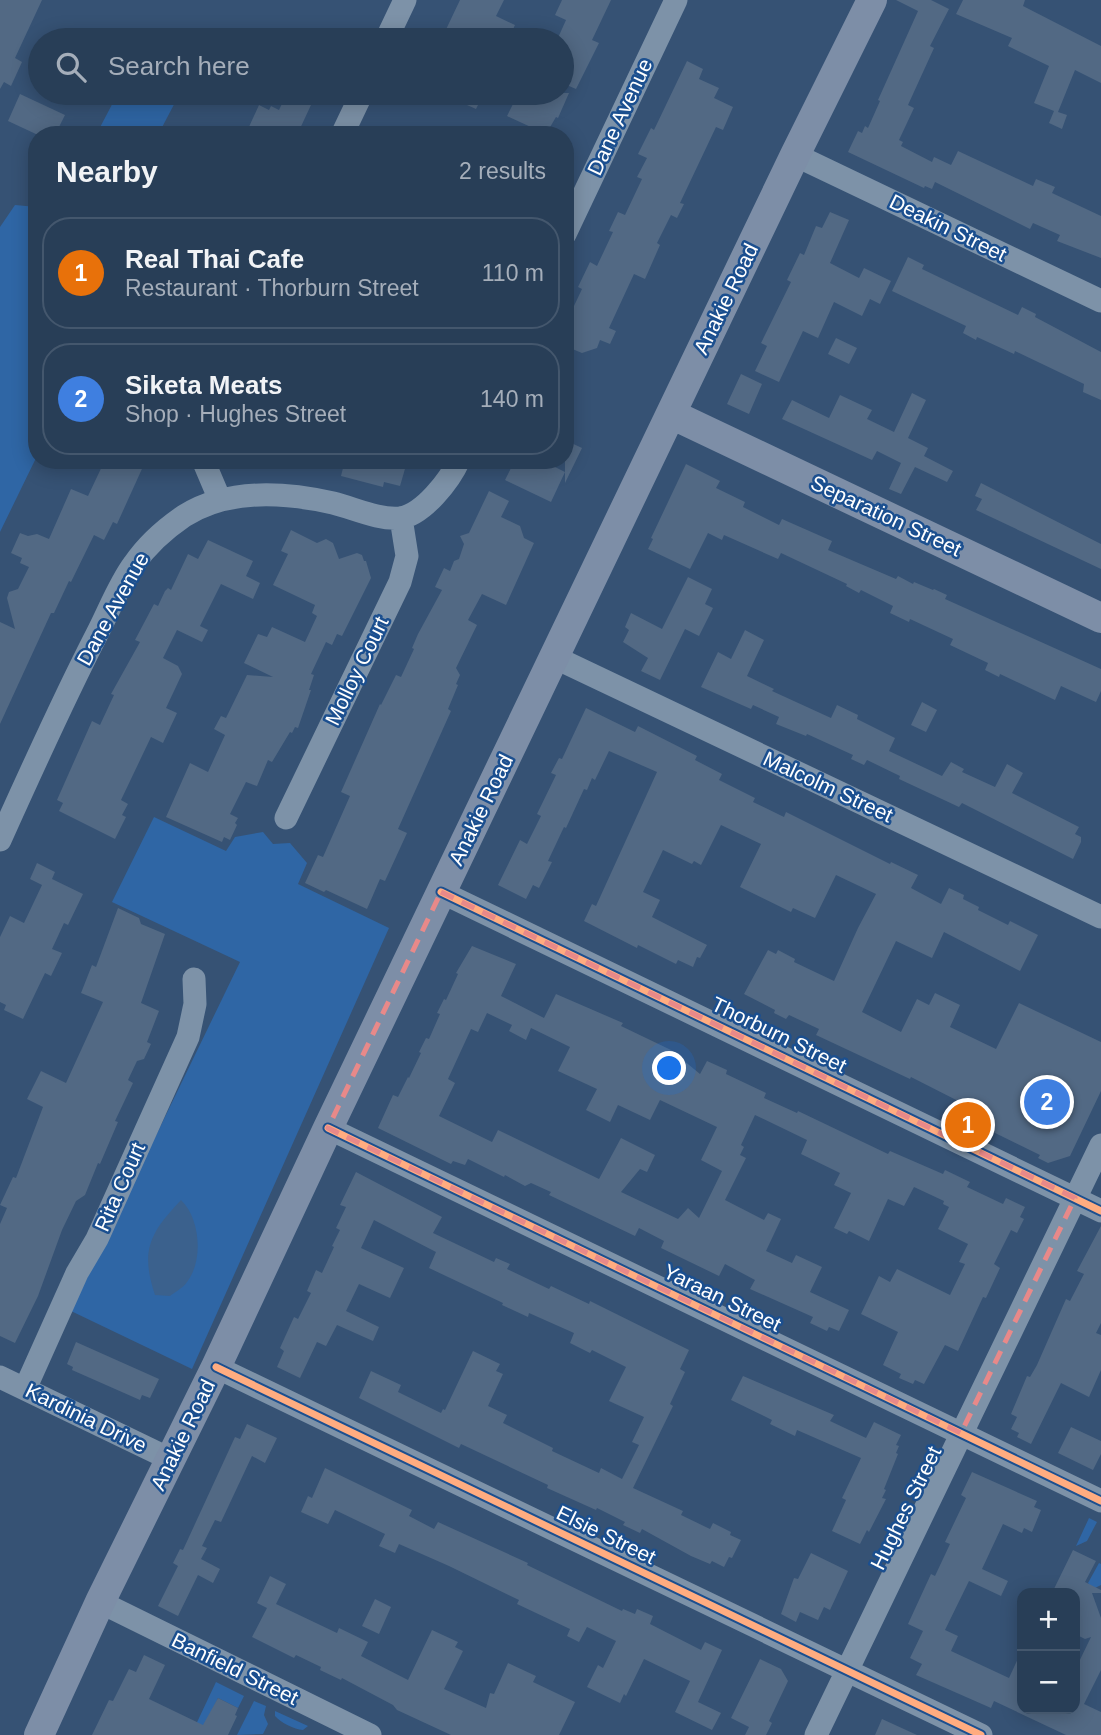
<!DOCTYPE html>
<html lang="en">
<head>
<meta charset="utf-8">
<style>
	body { margin:0; font-family:Helvetica,sans-serif; background:#30455d; color:#f1f3f6 }
	.controls { position:absolute; right:21px; bottom:21px; display:grid; overflow:hidden; border-radius:14px; box-shadow:0 4px 18px #0003 }
	.controls button { width:63px; height:63px; display:grid; place-items:center; padding:0; border:0; border-bottom:2px solid #44576d; background:#283e57; color:#f1f3f6; font:35px sans-serif }
	.you { position:absolute; left:670px; top:1069px; width:24px; height:24px; margin:-18px; border:5px solid #fff; border-radius:50%; background:#1a73e8; box-shadow:0 0 0 10px #1a73e833 }
	.badge { display:grid; place-items:center; width:46px; height:46px; border-radius:50%; background:#ea580c; color:#fff; font-size:23px; font-weight:700 }
	.pin { position:absolute; translate:-50% -50%; border:4px solid #fff; box-shadow:0 2px 7px #0006 }
	.list { margin:0; padding:0; list-style:none }
	h2 { display:flex; justify-content:space-between; align-items:center; height:91px; margin:0; padding:0 28px; font-size:30px }
	h2 small { font-size:23px; font-weight:400; color:#a5aeba }
	.list li { display:grid; grid-template-columns:46px 1fr auto; gap:21px; align-items:center; box-sizing:border-box; height:112px; margin:0 14px 14px; padding:0 14px; border:2px solid #44576d; border-radius:28px }
	.list b { display:block; font-size:26px; white-space:nowrap }
	.list p { margin:0; font-size:23px; white-space:nowrap; color:#a5aeba }
	.list em { font-size:23px; font-style:normal; color:#a5aeba }
	.icon { flex:none; width:38px; height:38px; fill:none; stroke:currentColor; stroke-width:2; stroke-linecap:round; stroke-linejoin:round }
	.map { position:relative; flex:none; width:1101px; height:1735px; overflow:hidden }
	.search { position:absolute; background:#283e57; box-shadow:0 4px 18px #0003; left:28px; top:28px; width:546px; height:77px; display:flex; align-items:center; gap:18px; box-sizing:border-box; padding:0 24px; border-radius:38px; color:#a5aeba; font-size:26px }
	.panel { position:absolute; background:#283e57; box-shadow:0 4px 18px #0003; left:28px; top:126px; width:546px; height:343px; border-radius:28px }
	.map>svg:first-child { display:block }
	.green { fill:#2f66a5 }
	.water { fill:#3b618d }
	.building { fill:#526984; fill-rule:evenodd }
	.lines { fill:none; stroke-linecap:round; stroke-linejoin:round }
	.minor { stroke:#7d92a8; stroke-width:23 }
	.major { stroke:#7d8ea7; stroke-width:30 }
	.cycleway-casing { stroke:#1b4f8f; stroke-width:11 }
	.cycleway { stroke:#ffac80; stroke-width:7 }
	.marked { fill:none; stroke:#e88989; stroke-width:5; stroke-dasharray:14 9; stroke-linejoin:round }
	.labels { text-anchor:middle; stroke-width:5; stroke-linejoin:round; paint-order:stroke }
	.street-label { font-size:21px; fill:#fff; stroke:#1b4f8f }
</style>
</head>
<body>
<div class="map">
<svg width="1101" height="1735" viewBox="0 0 1101 1735">
	<rect width="100%" height="100%" fill="#365274"/>
	<!-- green -->
	<path class="green" d="M118,93H180L158,135H96Z
		M15,205L37,207V456L0,532V227Z
		M154,817L226,851L235,837L263,832L273,844L290,843L307,863L298,884L389,928L192,1369L71,1311L240,962L112,902Z
		M1089,1518L1097,1522L1087,1541L1076,1546Z
		M1099,1563L1101,1564V1585L1093,1589L1088,1583Z
		M216,1682L244,1696L238,1708L218,1698L200,1735H191Z
		M254,1701L266,1706L264,1715L268,1724L263,1734L237,1735Z
		M275,1711L308,1726L303,1730C294,1729 281,1723 275,1716Z"/>
	<!-- water -->
	<path class="water" d="M181,1200C200,1218 204,1260 187,1282C183,1288 175,1292 170,1296L155,1295C140,1250 150,1233 181,1200Z"/>
	<!-- building -->
	<path class="building" d="M0,0H42L15,58L22,62L11,86L4,82L0,89Z
		M460,0H504L496,16L515,25L508,40H441Z
		M562,0H611L592,40L599,43L576,89L562,83V40H557L566,20L555,15Z
		M896,0H931L949,9L930,46L934,48L908,105L914,108L899,140L903,142L901,146L932,162L934,157L951,165L958,151L1033,186L1036,179L1055,187L1052,193L1101,216V258L1057,241L1060,235L1033,223L1030,229L935,182L932,189L925,186L924,188L848,152L858,131L862,133L865,126L868,128L880,101L878,100L918,11Z
		M963,0H1025L1023,6L1101,46V83L1075,70L1058,112L1067,115L1062,129L1049,123L1054,111L1034,103L1049,66L1008,46L1012,38L956,14Z
		M687,61L703,69L699,79L719,88L714,98L733,107L723,130L716,127L680,203L684,204L677,218L671,215L657,243L660,245L645,279L634,274L609,328L616,331L610,344L600,340L597,348L582,353L565,346V325L582,289L578,287L590,262L597,266L613,232L609,231L618,212L625,215L642,179L637,177L647,158L638,154L651,128L654,130Z
		M287,93L311,105L297,135H260L248,129L259,105L269,110L271,106L279,110Z
		M440,93H484L476,109Z
		M527,93H569L558,118L556,117L546,134L507,116L517,96L524,99Z
		M20,94L65,115L55,135H38L8,121Z
		M830,212L849,220L830,263L859,278L864,268L891,281L880,304L870,299L862,316L834,302L818,338L803,331L779,382L755,371L767,346L761,343L791,282L787,280L800,253L804,255L816,226L822,228Z
		M908,257L924,265L922,269L1018,315L1022,307L1036,314L1035,317L1101,352V400L1083,392L1084,384L1015,351L1014,354L977,337L976,340L963,333L966,326L892,291Z
		M836,338L857,348L849,364L828,354Z
		M741,374L762,384L749,414L727,404Z
		M912,393L926,400L908,438L928,448L924,456L953,471L947,482L915,467L901,494L889,489L901,463L877,451L872,460L782,419L792,400L829,418L840,395L872,410L867,419L894,432Z
		M565,440L582,448L565,483Z
		M105,460H146L117,524L113,522L104,540L94,535L71,582L69,581L54,613H51L0,724V622L15,629L7,598L9,592L18,589L29,567L20,563L22,558L11,553L20,533L28,536L37,534L49,539L71,489L88,496Z
		M345,460H407V462L400,486L384,482L383,487L341,476Z
		M515,460H541L565,472L551,502L505,480Z
		M686,464L720,481L716,488L745,502L743,507L779,525L782,519L832,541L828,550L896,579L898,576L913,584L914,582L933,590L934,589L947,595L945,599L1101,669V691L1096,702L1061,686L1055,700L1000,674L999,677L985,670L988,663L950,645L953,639L910,619L909,622L890,613L893,606L861,590L859,593L846,586L847,584L781,553L778,559L724,535L722,540L708,533L690,569L648,549L653,539L651,538Z
		M981,483L1101,544V569L976,510L982,499L975,496Z
		M489,491L509,501L501,517L520,526L524,538L534,543L506,605L482,594L468,620L477,625L456,668L460,675L456,684L458,685L448,709L451,711L398,829L407,833L385,881L380,879L367,909L326,890L324,892L305,883L318,855L323,857L350,796L341,792L380,704L381,705L396,675L401,677L414,649L412,648L418,634L442,590L435,587L444,568L450,571L454,561L459,559L464,544L460,536L469,533Z
		M291,530L317,543L326,539L333,543L339,559L357,553L362,555L364,561H366L371,578L342,636L337,634L332,645L326,642L311,674L314,675L309,690H311L298,728L295,727L292,733L290,732L272,762L268,760L257,786L246,782L230,814L238,818L235,823L237,825L230,840L224,837L222,842L166,817L190,763L208,772L225,735L214,729L221,716L226,718L247,675L273,677L244,663L258,634L267,637L272,627L305,642L317,616L312,613L315,605L273,585L288,554L281,551Z
		M208,540L253,561L246,576L260,583L253,599L221,584L200,626L208,630L202,642L177,630L163,658L178,666L182,674L166,708L177,713L163,743L151,737L121,800L128,804L122,815L126,817L115,839L59,811L63,803L57,800L92,721L100,725L114,695L111,694L140,642L135,640L154,604L158,606L165,591L168,588L171,590L188,554L198,559Z
		M688,577L712,589L705,604L713,608L699,636L685,629L660,680L641,671L648,658L623,642L629,630L625,627L631,613L662,629Z
		M745,630L764,640L747,676L774,689L772,691L831,718L837,705L858,715L857,719L895,738L889,751L942,776L951,762L964,769L962,772L995,787L1007,764L1023,773L1012,793L1079,827L1075,834L1081,837V842L1073,859L962,803L959,807L899,779L900,776L867,760L864,765L851,759L853,755L807,734L806,736L776,724L779,717L753,705L751,709L701,687L718,652L731,659Z
		M922,702L937,710L926,732L911,725Z
		M586,708L635,732L638,726L697,756L695,760L722,774L719,780L755,798L753,802L784,817L786,812L890,864L891,862L918,875L911,888L941,904L949,888L964,895L963,899L979,907L978,910L1008,925L1010,921L1038,935L1020,971L944,932L932,958L896,941L862,1012L901,1032L917,999L929,1005L935,993L960,1005L950,1027L996,1049L1019,1003L1101,1042V1091L1070,1156L1048,1163L1038,1158L1040,1155L993,1132L991,1136L968,1125L961,1121L968,1106L911,1077L910,1079L816,1035L819,1029L789,1015L786,1019L774,1013L775,1010L744,994L768,950L776,954L778,950L795,959L794,962L834,981L858,928L876,894L836,875L815,918L793,908L791,912L740,887L761,844L721,825L701,865L694,861L692,864L663,850L643,892L660,900L652,917L707,945L700,958L697,957L693,967L678,960L676,964L638,945L637,948L584,921L592,904L596,906L657,772L609,751L595,780L592,778L587,790L584,789L566,828L564,827L548,861L552,862L539,888L533,885L526,899L498,885L520,840L527,844L541,816L537,814L556,775L551,773L559,758L562,759Z
		M37,863L55,872L52,879L83,894L68,925L64,923L52,949L62,953L51,976L45,973L23,1019L4,1010L6,1005L0,1002V937L10,916L24,923L42,885L30,879Z
		M118,908L139,918L141,924L165,934L141,1003L159,1011L147,1042L151,1044L144,1059L137,1061L128,1080L133,1083L115,1121L118,1122L100,1164L98,1163L85,1195L76,1201L62,1230L38,1296L15,1343L0,1336V1224L7,1208L0,1205L13,1177L16,1178L43,1107L27,1099L41,1071L66,1083L103,1002L81,993L92,965L96,967Z
		M472,946L516,964L501,996L544,1018L556,994L623,1023L621,1026L671,1050L700,1074L707,1061L727,1070L726,1074L766,1093L764,1098L797,1113L798,1111L888,1154L890,1151L943,1174L945,1170L970,1182L967,1187L1003,1204L1006,1198L1025,1207L1020,1217L1024,1219L1017,1233L1011,1230L994,1264L1000,1268L986,1298L983,1297L958,1351L945,1345L924,1384L915,1380L913,1384L899,1378L901,1374L883,1365L898,1332L861,1314L879,1276L890,1282L897,1269L950,1295L965,1264L959,1262L968,1244L938,1229L949,1207L943,1204L944,1201L914,1187L904,1206L888,1199L869,1241L849,1231L847,1234L834,1228L851,1193L834,1185L840,1173L801,1154L807,1140L755,1115L741,1145L744,1147L740,1155L746,1158L725,1200L764,1220L768,1213L781,1219L766,1251L792,1263L796,1255L822,1267L810,1292L849,1310L839,1331L829,1327L827,1331L810,1323L813,1317L750,1289L755,1280L725,1264L719,1276L661,1248L664,1241L639,1228L635,1236L549,1195L551,1192L531,1183L525,1186L505,1175L504,1177L468,1159L465,1165L453,1161L451,1164L378,1128L393,1095L398,1097L408,1077L409,1078L421,1053L419,1052L426,1038L429,1039L440,1014L437,1013L444,999L446,1000L458,974L456,973ZM487,1013L512,1025L509,1031L526,1040L531,1028L570,1047L558,1071L597,1089L586,1110L610,1122L618,1105L650,1120L660,1100L717,1127L701,1160L722,1171L699,1218L688,1208L678,1219L621,1192L640,1169L647,1172L655,1155L621,1138L599,1179L498,1130L492,1142L439,1116L455,1083L448,1079L471,1029L478,1032Z
		M356,1172L442,1217L433,1233L494,1262L496,1258L510,1264L507,1269L549,1289L551,1286L589,1304L590,1301L689,1350L680,1369L685,1372L670,1404L673,1406L633,1488L683,1511L681,1515L710,1529L713,1523L731,1532L730,1535L741,1540L732,1558L729,1557L724,1567L712,1561L710,1564L691,1556L642,1529L640,1533L623,1525L625,1522L597,1508L596,1510L547,1488L548,1485L461,1444L459,1448L359,1398L371,1371L401,1385L398,1392L441,1413L443,1409L445,1410L473,1351L500,1364L496,1371L503,1374L488,1406L507,1415L503,1423L553,1448L552,1451L599,1473L601,1468L622,1479L639,1445L632,1442L644,1417L609,1401L626,1367L592,1350L590,1353L570,1343L574,1333L529,1313L528,1317L502,1305L503,1303L429,1268L436,1252L374,1220L361,1248L404,1268L390,1298L359,1284L346,1311L379,1327L373,1341L337,1325L326,1346L317,1342L300,1378L277,1367L284,1351L280,1348L294,1317L298,1319L311,1293L307,1291L316,1270L322,1273L334,1247L332,1246L340,1230L336,1228L346,1207L340,1205Z
		M1101,1226V1323L1096,1333L1101,1335V1370L1089,1397L1061,1383L1031,1444L1017,1437L1019,1433L1011,1429L1017,1417L1011,1414L1027,1376L1030,1377L1037,1365L1066,1299L1070,1301L1084,1274L1077,1271Z
		M76,1342L159,1379L150,1398L142,1395L140,1400L72,1370L73,1367L67,1364Z
		M743,1376L834,1415L830,1421L866,1438L874,1422L901,1435L896,1445L899,1446L896,1453L898,1454L884,1489L886,1490L882,1498L886,1499L869,1532L867,1530L860,1544L832,1531L846,1500L842,1498L861,1458L797,1430L795,1436L770,1424L772,1420L731,1400Z
		M247,1424L277,1438L265,1463L252,1456L221,1522L215,1520L202,1546L207,1548L201,1559L220,1569L213,1583L198,1575L178,1616L158,1606L178,1566L173,1563L180,1549L183,1550L235,1437L240,1439Z
		M1071,1427L1101,1441V1454L1093,1470L1058,1453Z
		M325,1468L412,1510L409,1516L434,1529L438,1522L528,1563L527,1565L622,1611L623,1609L635,1614L637,1609L653,1616L650,1624L701,1650L705,1642L722,1650L698,1702L721,1713L712,1730L675,1712L690,1681L644,1659L626,1696L624,1694L620,1703L587,1687L598,1665L603,1668L616,1641L587,1627L579,1642L567,1636L570,1629L517,1604L519,1600L449,1566L399,1544L395,1553L379,1546L385,1534L335,1510L328,1524L301,1512L308,1496L312,1498Z
		M972,1472L1037,1501L1034,1507L1041,1510L1032,1532L1024,1528L1022,1533L1003,1524L982,1569L1008,1581L1001,1596L969,1581L945,1630L958,1636L951,1651L1009,1678L1022,1650V1709H1075V1670L1091,1637L1085,1639L1075,1634V1593H1052L1073,1550L1096,1561L1085,1582L1101,1590V1593H1092L1101,1618V1670L1084,1704L1101,1712V1735H1066L994,1701L991,1708L916,1675L922,1664L910,1658L923,1631L908,1624L931,1574L935,1576L950,1544L945,1542L966,1498L961,1495Z
		M811,1553L848,1571L830,1610L824,1607L818,1620L800,1612L796,1622L781,1614L794,1578L798,1579Z
		M270,1576L286,1584L276,1604L337,1633L339,1628L368,1642L361,1656L408,1680L432,1630L458,1642L455,1647L463,1651L444,1689L486,1708L490,1693L494,1694L508,1663L536,1676L533,1682L575,1702L559,1735H451L397,1710L393,1705L342,1678L341,1680L320,1670L321,1667L296,1655L294,1658L252,1637L267,1608L257,1603Z
		M375,1599L391,1607L379,1634L362,1626Z
		M144,1655L165,1665L149,1699L203,1725L218,1698L238,1708L235,1715L237,1716L228,1735H92L109,1700L113,1701L129,1669L136,1672Z
		M760,1659L781,1669L788,1681L769,1721L772,1723L766,1735H745L749,1727L731,1718Z
		M882,1719L917,1735H875Z"/>
	<g class="lines">
		<!-- minor -->
		<path class="minor" d="M386,40L405,0
			M342,135L362,93
			M795,155L1101,301
			M565,234L676,0
			M203,460L220,500
			M554,657L1101,917
			M286,818L400,582L407,556L401,518
			M0,840C31,771 62,702 97,634C109,611 119,584 134,564C147,545 165,529 184,516C228,488 284,492 333,503C354,508 378,520 400,518C423,515 450,480 459,460
			M441,892L1101,1211
			M328,1128L1101,1501
			M216,1367L981,1735
			M0,1377L172,1460
			M25,1389L77,1273L97,1239L188,1037L195,1004L194,979
			M100,1602L370,1735
			M816,1735L1101,1145"/>
		<!-- major -->
		<path class="major" d="M671,414L1101,618
			M39,1735L100,1602L216,1367L328,1128L795,155L872,0"/>
		<defs>
			<path id="cycleway" d="M441,892L1101,1211
				M328,1128L1101,1501
				M216,1367L981,1735"/>
		</defs>
		<!-- cycleway casing -->
		<use href="#cycleway" class="cycleway-casing"/>
		<!-- cycleway -->
		<use href="#cycleway" class="cycleway"/>
	</g>
	<!-- marked area -->
	<path class="marked" d="M441,892L1075,1198L961,1433L328,1128Z"/>
	<g class="labels">
		<!-- street labels -->
		<g class="street-label">
			<text transform="translate(620 117) rotate(-65)" y="7">Dane Avenue</text>
			<text transform="translate(948 228) rotate(26)" y="7">Deakin Street</text>
			<text transform="translate(726 299) rotate(-64)" y="7">Anakie Road</text>
			<text transform="translate(886 516) rotate(25)" y="7">Separation Street</text>
			<text transform="translate(113 609) rotate(-61)" y="7">Dane Avenue</text>
			<text transform="translate(357 671) rotate(-64)" y="7">Molloy Court</text>
			<text transform="translate(828 787) rotate(25)" y="7">Malcolm Street</text>
			<text transform="translate(481 810) rotate(-64)" y="7">Anakie Road</text>
			<text transform="translate(779 1035) rotate(26)" y="7">Thorburn Street</text>
			<text transform="translate(120 1187) rotate(-66)" y="7">Rita Court</text>
			<text transform="translate(722 1298) rotate(26)" y="7">Yaraan Street</text>
			<text transform="translate(86 1418) rotate(26)" y="7">Kardinia Drive</text>
			<text transform="translate(183 1435) rotate(-64)" y="7">Anakie Road</text>
			<text transform="translate(906 1508) rotate(-64)" y="7">Hughes Street</text>
			<text transform="translate(606 1535) rotate(26)" y="7">Elsie Street</text>
			<text transform="translate(235 1669) rotate(26)" y="7">Banfield Street</text>
		</g>
	</g>
</svg>
<div class="controls">
<button>+</button>
<button>−</button>
</div>
<div class="you"></div>
<div class="pin badge" style="left:968px;top:1125px;background:#e8710a">1</div>
<div class="pin badge" style="left:1047px;top:1102px;background:#3f7fe0">2</div>
<div class="search"><svg class="icon" aria-label="search" viewBox="0 0 24 24"><circle cx="10" cy="10" r="6"/><path d="M15 15l6 6"/></svg>Search here</div>
<section class="panel">
<h2>Nearby<small>2 results</small></h2>
<ul class="list">
<li><span class="badge" style="background:#e8710a">1</span><div><b>Real Thai Cafe</b><p>Restaurant · Thorburn Street</p></div><em>110 m</em></li>
<li><span class="badge" style="background:#3f7fe0">2</span><div><b>Siketa Meats</b><p>Shop · Hughes Street</p></div><em>140 m</em></li>
</ul>
</section>
</div>
</body>
</html>
